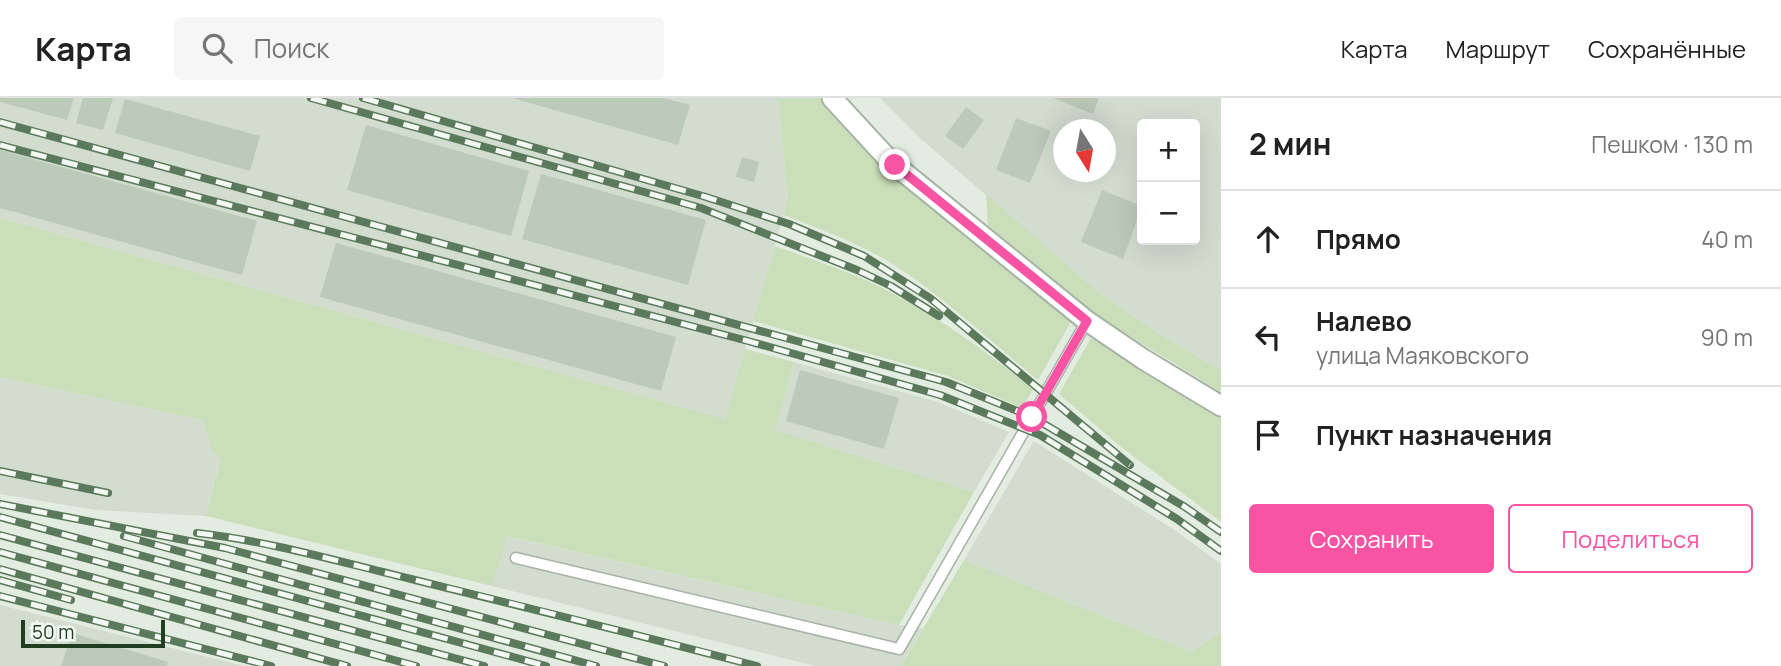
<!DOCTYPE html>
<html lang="ru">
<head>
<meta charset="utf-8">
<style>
	body { margin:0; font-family:Manrope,sans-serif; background:#f6f6f6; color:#222 }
	.controls { position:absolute; right:21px; top:21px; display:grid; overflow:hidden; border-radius:7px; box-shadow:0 7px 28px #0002 }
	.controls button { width:63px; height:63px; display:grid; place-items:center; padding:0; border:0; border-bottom:2px solid #e0e0e0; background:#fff; color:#222; font:35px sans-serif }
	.compass { position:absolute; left:1053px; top:21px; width:63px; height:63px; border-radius:50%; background:#fff; box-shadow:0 7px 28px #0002; rotate:169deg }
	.scale { position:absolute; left:21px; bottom:18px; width:144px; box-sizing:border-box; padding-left:7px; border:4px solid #213e21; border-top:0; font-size:19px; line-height:24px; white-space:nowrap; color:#213e21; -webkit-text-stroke:5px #f3f9f2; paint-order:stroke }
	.stop { position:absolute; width:21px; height:21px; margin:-16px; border:5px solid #f854a3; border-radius:50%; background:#fff }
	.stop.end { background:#f854a3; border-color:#fff; box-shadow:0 2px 7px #0008 }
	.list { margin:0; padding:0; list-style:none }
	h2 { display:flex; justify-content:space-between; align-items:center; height:91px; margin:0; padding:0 28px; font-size:30px }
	h2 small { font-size:23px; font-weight:400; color:#767676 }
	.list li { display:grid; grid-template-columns:46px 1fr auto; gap:21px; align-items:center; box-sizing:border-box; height:98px; padding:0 28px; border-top:2px solid #e0e0e0 }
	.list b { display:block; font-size:26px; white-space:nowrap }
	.list p { margin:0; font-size:23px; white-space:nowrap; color:#767676 }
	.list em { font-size:23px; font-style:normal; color:#767676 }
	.actions { display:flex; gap:14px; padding:21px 28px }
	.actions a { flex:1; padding:16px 0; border:2px solid #f854a3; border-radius:7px; text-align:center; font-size:24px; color:#f854a3 }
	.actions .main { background:#f854a3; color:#fff }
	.icon { flex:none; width:38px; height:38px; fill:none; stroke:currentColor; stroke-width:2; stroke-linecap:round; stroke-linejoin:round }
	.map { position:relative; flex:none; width:1221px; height:568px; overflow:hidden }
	header { display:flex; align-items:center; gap:42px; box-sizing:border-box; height:98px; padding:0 35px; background:#fff; border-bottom:2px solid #e0e0e0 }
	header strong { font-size:33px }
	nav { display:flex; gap:38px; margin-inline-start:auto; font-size:24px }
	.search { width:490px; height:63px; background:#f6f6f6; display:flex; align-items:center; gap:18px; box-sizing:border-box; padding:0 24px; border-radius:7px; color:#767676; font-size:26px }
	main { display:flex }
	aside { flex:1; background:#fff }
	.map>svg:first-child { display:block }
	.built { fill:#d2dccf; fill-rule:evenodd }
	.green { fill:#cadfb9 }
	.building { fill:#bccab9 }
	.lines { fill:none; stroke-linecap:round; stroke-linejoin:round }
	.service-casing { stroke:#a5b4a4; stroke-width:13 }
	.minor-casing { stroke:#a5b4a4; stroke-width:23 }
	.service { stroke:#fff; stroke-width:10 }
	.minor { stroke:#fff; stroke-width:19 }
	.rail-casing { stroke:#5b7a5b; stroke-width:8 }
	.rail { stroke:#f3f9f2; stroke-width:5; stroke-dasharray:16; stroke-linecap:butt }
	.route { stroke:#f854a3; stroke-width:9 }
</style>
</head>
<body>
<header>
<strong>Карта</strong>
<div class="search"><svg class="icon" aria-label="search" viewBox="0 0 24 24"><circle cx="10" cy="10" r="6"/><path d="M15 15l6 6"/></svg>Поиск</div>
<nav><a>Карта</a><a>Маршрут</a><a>Сохранённые</a></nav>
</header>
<main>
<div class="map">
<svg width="1221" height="568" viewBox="0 0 1221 568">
	<rect width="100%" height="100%" fill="#e3ece1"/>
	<!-- built -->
	<path class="built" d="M0,0H778L788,102L725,321L0,120Z
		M880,0H1221V272L1164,239L1097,193L921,41ZM1142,26H1195V142H1142ZM1064,32H1106V74H1064Z
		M794,264L938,304L1009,334L974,394L775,332Z
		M0,279L228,327L206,418L96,412L0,396Z
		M1034,343L1176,433L1221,466V534L1192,554L964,462Z
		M506,438L899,527L923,530L901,568H815L492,488Z
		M0,507L244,568H0Z"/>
	<!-- green -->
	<path class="green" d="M778,0H819L843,24L1072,222L1038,282C991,244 946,201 896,168C861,146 822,132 784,117L788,101Z
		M986,96L1097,193L1164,239L1221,272V294L1094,216L988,130Z
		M0,120L725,321L745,251L794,264L775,332L974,394L899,527L507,438L492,488L206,418L220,362L213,353L203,322L0,279Z
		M775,148C802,158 830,167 856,178C915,202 984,251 1033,291L1022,310L948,278L753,223Z
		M1091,240L1221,320V424L1121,349L1059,296Z
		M964,462L1192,554L1221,534V568H901Z"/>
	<!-- building -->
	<path class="building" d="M0,0H74L67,22L0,4Z
		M83,0H113L103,32L76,25Z
		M512,0H663L690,7L678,47Z
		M1053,0H1099L1093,16Z
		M125,1L260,38L250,73L115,35Z
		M966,9L984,22L963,51L945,38Z
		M1016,20L1051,33L1030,85L996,72Z
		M366,27L529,73L511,138L347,92Z
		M0,52L257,123L242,177L0,110Z
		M742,59L759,64L754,84L736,79Z
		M541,76L706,122L688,187L522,141Z
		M1102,92L1142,108L1123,161L1081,144Z
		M336,145L676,239L661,293L320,199Z
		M800,272L899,300L884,351L786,323Z
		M72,535L168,564L167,568H61Z"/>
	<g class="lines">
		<defs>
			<path id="service" d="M516,460L899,551L1087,223"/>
			<path id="minor" d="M832,0L890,63L1087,223L1143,261L1221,308"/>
		</defs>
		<!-- service casing -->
		<use href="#service" class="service-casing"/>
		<!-- minor casing -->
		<use href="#minor" class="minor-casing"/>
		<!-- service -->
		<use href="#service" class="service"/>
		<!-- minor -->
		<use href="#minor" class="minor"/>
		<defs>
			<path id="rail" d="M311,0L701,110L857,172L891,188L939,218
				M363,0L706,99L789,126L864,158L930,200L1130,367
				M0,24L946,284L1032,319L1185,409L1221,434
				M0,47L748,243L940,297L1040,337L1177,421L1221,453
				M0,373L108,395
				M0,406L225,450L664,568
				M0,419L546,568
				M197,435C269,443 340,464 411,481C526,509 642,538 757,568
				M0,437L484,568
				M124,438L596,568
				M0,454L416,568
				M0,471L347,568
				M0,482L71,502
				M0,498L271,568"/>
		</defs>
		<!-- rail casing -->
		<use href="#rail" class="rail-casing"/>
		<!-- rail -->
		<use href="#rail" class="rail"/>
	</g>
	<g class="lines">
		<!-- route -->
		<path class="route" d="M895,67L1087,223L1032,319"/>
	</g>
</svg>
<div class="controls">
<button>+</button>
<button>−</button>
</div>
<svg class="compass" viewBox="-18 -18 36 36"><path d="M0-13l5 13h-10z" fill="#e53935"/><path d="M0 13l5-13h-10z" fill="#767676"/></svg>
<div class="scale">50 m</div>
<div class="stop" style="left:1032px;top:319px"></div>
<div class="stop end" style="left:895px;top:67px"></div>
</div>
<aside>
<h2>2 мин<small>Пешком · 130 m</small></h2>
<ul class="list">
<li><svg class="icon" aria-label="ahead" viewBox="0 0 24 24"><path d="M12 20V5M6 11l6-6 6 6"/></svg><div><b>Прямо</b></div><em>40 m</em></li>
<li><svg class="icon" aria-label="left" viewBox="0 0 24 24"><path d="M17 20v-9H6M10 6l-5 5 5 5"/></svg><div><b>Налево</b><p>улица Маяковского</p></div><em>90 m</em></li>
<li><svg class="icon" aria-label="arrive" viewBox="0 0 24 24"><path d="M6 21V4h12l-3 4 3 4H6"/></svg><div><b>Пункт назначения</b></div></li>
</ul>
<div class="actions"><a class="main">Сохранить</a><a>Поделиться</a></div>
</aside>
</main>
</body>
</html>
